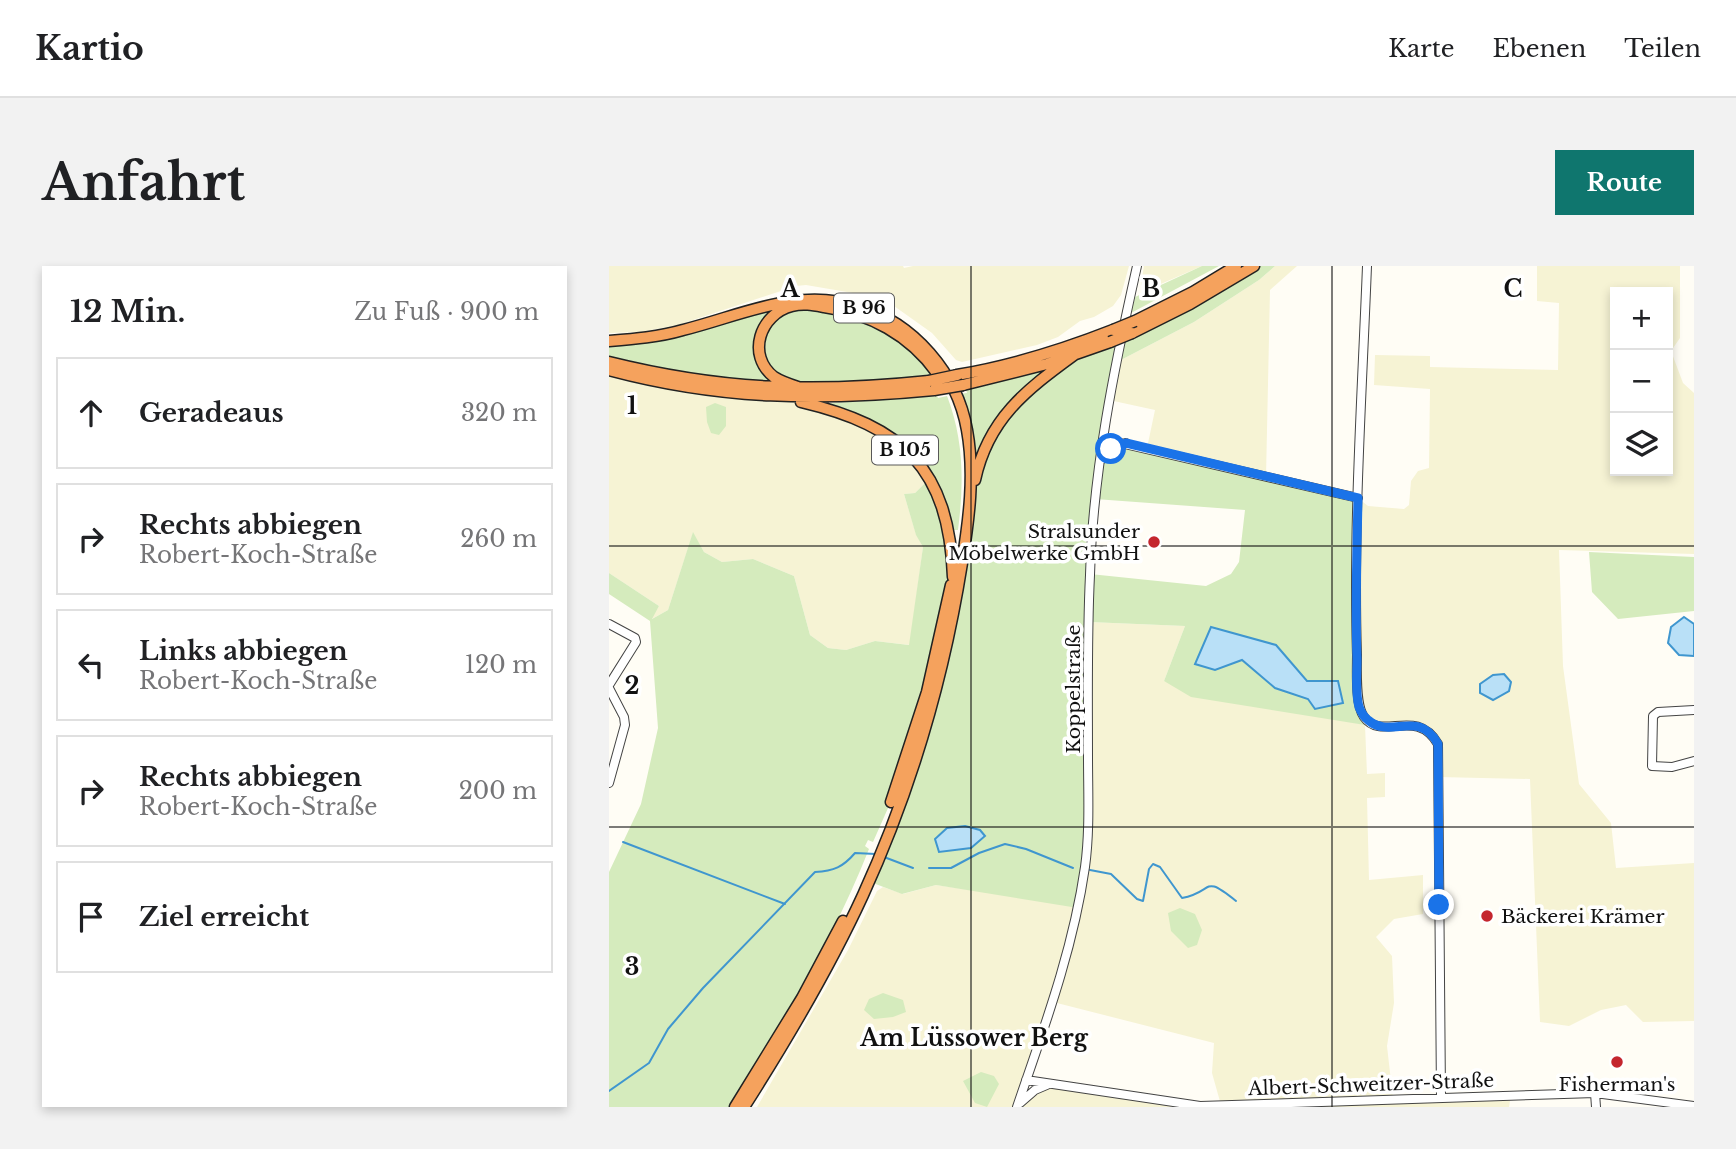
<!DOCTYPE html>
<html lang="de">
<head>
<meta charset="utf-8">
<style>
	body { margin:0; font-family:"Libre Baskerville",serif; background:#f2f2f2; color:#202124 }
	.controls { position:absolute; right:21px; top:21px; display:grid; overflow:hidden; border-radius:0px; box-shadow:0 4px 10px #0003 }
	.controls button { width:63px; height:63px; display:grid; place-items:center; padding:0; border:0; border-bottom:2px solid #e0e0e0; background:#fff; color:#202124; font:35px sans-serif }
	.stop { position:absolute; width:21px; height:21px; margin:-16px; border:5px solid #1a73e8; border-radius:50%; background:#fff }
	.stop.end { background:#1a73e8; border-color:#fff; box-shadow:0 2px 7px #0008 }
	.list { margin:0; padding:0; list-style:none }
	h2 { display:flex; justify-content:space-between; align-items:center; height:91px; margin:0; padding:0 28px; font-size:30px }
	h2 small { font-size:23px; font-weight:400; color:#757577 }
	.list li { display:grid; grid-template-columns:46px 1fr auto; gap:21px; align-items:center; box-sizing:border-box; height:112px; margin:0 14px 14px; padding:0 14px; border:2px solid #e0e0e0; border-radius:0px }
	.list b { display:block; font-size:26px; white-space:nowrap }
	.list p { margin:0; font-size:23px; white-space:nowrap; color:#757577 }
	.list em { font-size:23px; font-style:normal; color:#757577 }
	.icon { flex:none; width:38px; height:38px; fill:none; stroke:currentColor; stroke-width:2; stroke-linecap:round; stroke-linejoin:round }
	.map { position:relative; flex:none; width:1085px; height:841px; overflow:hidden; border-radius:0px }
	header { display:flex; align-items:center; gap:42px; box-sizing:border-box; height:98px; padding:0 35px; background:#fff; border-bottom:2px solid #e0e0e0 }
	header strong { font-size:33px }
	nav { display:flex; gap:38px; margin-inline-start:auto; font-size:24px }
	.intro { display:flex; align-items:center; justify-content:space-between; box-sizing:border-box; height:168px; padding:0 42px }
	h1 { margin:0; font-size:49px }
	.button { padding:18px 32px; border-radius:0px; background:#0f766e; color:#fff; font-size:24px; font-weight:700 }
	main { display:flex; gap:42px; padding:0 42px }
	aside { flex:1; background:#fff; border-radius:0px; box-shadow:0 4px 10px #0003 }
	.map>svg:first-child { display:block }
	.farmland { fill:#f6f3d4; fill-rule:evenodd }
	.green { fill:#d5ebbd; fill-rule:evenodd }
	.water { fill:#b9e0f7; stroke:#3f96cf; stroke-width:2 }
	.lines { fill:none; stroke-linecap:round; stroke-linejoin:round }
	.stream { stroke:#3f96cf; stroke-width:2 }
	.minor-casing { stroke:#444; stroke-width:10 }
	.highway-casing { stroke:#222; stroke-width:13 }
	.minor { stroke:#fff; stroke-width:8 }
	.highway { stroke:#f5a25d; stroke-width:10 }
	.highway-bridge-casing { stroke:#222; stroke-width:13; stroke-linecap:butt }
	.highway-bridge { stroke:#f5a25d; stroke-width:10 }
	.route { stroke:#1a73e8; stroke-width:9 }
	.grid { fill:none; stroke:#111; stroke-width:2; stroke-opacity:0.55 }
	.poi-dot { fill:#c4262e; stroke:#fff; stroke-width:2.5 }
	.labels { text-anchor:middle; stroke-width:7; stroke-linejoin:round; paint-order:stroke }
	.shield { fill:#fff; stroke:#585858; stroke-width:2 }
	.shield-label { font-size:18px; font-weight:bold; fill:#111 }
	.poi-label { font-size:19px; fill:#111; stroke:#fff; text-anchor:end }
	.street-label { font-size:19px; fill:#111; stroke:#fff }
	.quarter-label { font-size:23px; font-weight:bold; fill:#111; stroke:#fff }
	.grid-label { font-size:23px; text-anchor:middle; font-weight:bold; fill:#111; stroke:#fff; stroke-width:7; stroke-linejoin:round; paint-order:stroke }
</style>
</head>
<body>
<header>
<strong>Kartio</strong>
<nav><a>Karte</a><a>Ebenen</a><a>Teilen</a></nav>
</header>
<div class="intro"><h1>Anfahrt</h1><a class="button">Route</a></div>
<main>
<aside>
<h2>12 Min.<small>Zu Fuß · 900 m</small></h2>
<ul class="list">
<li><svg class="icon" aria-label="ahead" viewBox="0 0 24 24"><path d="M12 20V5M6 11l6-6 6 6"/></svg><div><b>Geradeaus</b></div><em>320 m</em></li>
<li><svg class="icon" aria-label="right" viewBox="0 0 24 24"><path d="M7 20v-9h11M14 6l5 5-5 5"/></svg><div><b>Rechts abbiegen</b><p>Robert-Koch-Straße</p></div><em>260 m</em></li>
<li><svg class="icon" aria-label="left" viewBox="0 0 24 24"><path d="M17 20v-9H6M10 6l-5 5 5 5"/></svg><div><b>Links abbiegen</b><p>Robert-Koch-Straße</p></div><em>120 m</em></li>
<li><svg class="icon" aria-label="right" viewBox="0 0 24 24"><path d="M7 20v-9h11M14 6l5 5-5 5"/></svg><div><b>Rechts abbiegen</b><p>Robert-Koch-Straße</p></div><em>200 m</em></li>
<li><svg class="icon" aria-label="arrive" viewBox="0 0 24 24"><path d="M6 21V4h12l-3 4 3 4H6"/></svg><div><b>Ziel erreicht</b></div></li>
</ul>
</aside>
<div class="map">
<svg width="1085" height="841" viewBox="0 0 1085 841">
	<rect width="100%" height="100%" fill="#fffdf5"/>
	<!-- farmland -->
	<path class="farmland" d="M0,0H294L295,2L304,0H520L512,29L504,40L485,51L471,55L449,71L428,79L353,96L347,94L323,67L285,40L244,27L197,19L187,20L69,59L31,66L0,67Z
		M535,0H593L538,24L532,18Z
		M666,0H688L661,24L657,211L538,182L546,144L500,134L508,96L585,56L650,14Z
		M928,0H1071V72L1062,85L1074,117L1085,127V288L950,284L954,400L970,518L1002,557L1007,602L1085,597V755L1034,756L1017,739L992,744L960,760L931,756L921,513L829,511V478L819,464L762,457L750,440L749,232L759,240L795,243L800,239L802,215L809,205L820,202L821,123L765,119L766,89L821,90V101L949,104L950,37L928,35ZM1006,26H1059V205H1006Z
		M0,104L168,131L221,143L265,161L320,213L306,227L295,228L307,268L314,281L301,379L266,375L237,384L219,382L201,369L185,310L144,293L113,296L95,286L84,267L59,344L41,354L50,340L0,307Z
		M479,356L576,360L555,415L756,459L758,508L776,507V531L758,532L760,614L814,609V648L785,653L767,671L783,690L785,737L778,780L784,833L902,829L900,841H148L239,684L268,625L274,621L294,628L327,619L376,626ZM444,736L605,777L603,807L612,839L441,818L409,838Z"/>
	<!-- green -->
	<path class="green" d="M593,0H610L522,47L526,31Z
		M645,0H666L650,14L585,56L508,96L491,194L517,177L749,232L748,401L756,459L582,431L555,415L576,360L480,356L479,533L469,642L327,619L293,628L264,617L278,586L301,507L366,213L391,156L465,89ZM486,233L636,244L630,296L622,308L597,320L481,308ZM602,361L667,379L698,415L699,433L666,422L633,394L586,398Z
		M177,37L276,57L180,39L147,78L170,117L95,111L0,90V77Z
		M188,41L239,47L295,76L324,108C282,113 233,123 189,117C181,116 172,111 164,107L151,79L163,53Z
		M437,104L418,121L365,206L348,128L358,127L357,124Z
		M328,130L329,132L338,130C355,174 355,218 349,264H342L336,241L289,175L208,138Z
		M106,137L117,141V160L110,169L102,167L98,156L97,141Z
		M320,213L326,223L344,311L287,524L264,576L259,574L256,580L260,583C224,675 173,757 121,841H0V606L32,538L49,462L41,355L0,328V307L50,340L43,353L59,344L84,266L95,286L113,296L144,293L185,310L201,369L219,382L237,384L266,375L300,379L314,281L307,269L295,228L306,227Z
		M980,286L1085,291V345L1009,353L983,326Z
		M571,642L586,648L593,664L588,679L579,682L562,665L559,647Z
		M274,727L294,734L297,746L284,751L265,753L255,744L260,733Z
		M372,806L385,810L390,818L378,841L366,837L354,815Z"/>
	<!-- water -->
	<path class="water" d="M1075,351L1085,358V390L1070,389L1059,377L1062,361Z
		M602,361L667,379L698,415H729L734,437L706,443L699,433L666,422L633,394L606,404L586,398Z
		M895,408L902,416L900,425L884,434L871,427V418L884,409Z
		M356,560L371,564L376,570L362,582L330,586L326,573L338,562Z"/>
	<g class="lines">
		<!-- stream -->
		<path class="stream" d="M14,576L176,638
			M275,591L304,602
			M320,602H342L370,587L396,578L417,583L464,602
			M481,604L502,608L528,633L534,635L540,603L544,598L551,601L573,632C606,626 592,607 627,635
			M0,825L40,797L59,763L94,722L206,606C225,605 234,601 246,587L267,588"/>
		<defs>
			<path id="minor" d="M758,0C753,129 744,259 748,389C748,404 746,439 755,451C773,476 807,440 829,478L832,831
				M494,173L749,232
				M491,195L502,183L517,177
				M0,358L26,372L27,376L0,419
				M0,422L15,451L16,459L0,517
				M1085,444L1049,446L1044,450L1043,500L1063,501L1085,495
				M417,814L591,840L986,827L1085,840
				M986,827L987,841
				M411,837L426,824L440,818
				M408,841C435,762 464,684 476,601C481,565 479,527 479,490C479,430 478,369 481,309C484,205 505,102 528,0"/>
			<path id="highway" d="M526,55L584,26L627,0
				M523,67L581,38L645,0
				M0,75C25,73 50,71 74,64C134,49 187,21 249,40C305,57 348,107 358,164C366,208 360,253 353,297C335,410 302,524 254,629C220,703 179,772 135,841
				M0,96C113,124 205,127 320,115
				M0,104C112,134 211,135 325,124
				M348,109C402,100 453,84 504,64
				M354,119L438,98L501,76
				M195,123C186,120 174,117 165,111C137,89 151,48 183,40C194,37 204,39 215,41C260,47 301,69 328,107
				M192,136C294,160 340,202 344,311
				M366,214C379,153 417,124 465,89
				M282,536L318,426L342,319
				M126,841L193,732L234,655"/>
		</defs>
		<!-- minor casing -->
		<use href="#minor" class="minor-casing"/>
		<!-- highway casing -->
		<use href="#highway" class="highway-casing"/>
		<!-- minor -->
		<use href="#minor" class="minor"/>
		<!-- highway -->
		<use href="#highway" class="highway"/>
		<defs>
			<path id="highway-bridge" d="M504,64L526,55
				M501,76L523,67
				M320,115L348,109
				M325,124L354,119"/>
		</defs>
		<!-- highway-bridge casing -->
		<use href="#highway-bridge" class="highway-bridge-casing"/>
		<!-- highway-bridge -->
		<use href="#highway-bridge" class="highway-bridge"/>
	</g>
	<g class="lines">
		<!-- route -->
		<path class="route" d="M502,183L517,177L749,232C748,285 746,339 748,393C748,408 746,427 750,441C752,446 755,451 759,454C782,474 809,442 829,478L830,639"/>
	</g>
	<!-- grid -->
	<path class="grid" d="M362,0V841M723,0V841M0,280H1085M0,561H1085"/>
	<!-- markers -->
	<g class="poi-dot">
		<circle cx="545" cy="276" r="7"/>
		<circle cx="878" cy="650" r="7"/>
		<circle cx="1008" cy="796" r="7"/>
	</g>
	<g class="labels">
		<!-- shield labels -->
		<g class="shield">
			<rect x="225" y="27.5" width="60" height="29" rx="5"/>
			<rect x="263" y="169.5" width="66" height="29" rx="5"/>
		</g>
		<g class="shield-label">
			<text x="255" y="48">B 96</text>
			<text x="296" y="190">B 105</text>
		</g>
		<!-- poi labels -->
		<g class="poi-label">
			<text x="531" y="272">Stralsunder<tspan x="531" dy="22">Möbelwerke GmbH</tspan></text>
			<text x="892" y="657" text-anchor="start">Bäckerei Krämer</text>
			<text x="1008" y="825" text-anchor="middle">Fisherman's</text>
		</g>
		<!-- street labels -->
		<g class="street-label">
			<text transform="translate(464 423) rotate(-90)" y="7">Koppelstraße</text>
			<text transform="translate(762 818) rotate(-2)" y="7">Albert-Schweitzer-Straße</text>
		</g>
		<!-- quarter labels -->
		<g class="quarter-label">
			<text x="365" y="780">Am Lüssower Berg</text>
		</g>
	</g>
	<g class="grid-label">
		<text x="181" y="31">A</text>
		<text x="542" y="31">B</text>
		<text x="904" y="31">C</text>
		<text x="23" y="148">1</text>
		<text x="23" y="428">2</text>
		<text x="23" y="709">3</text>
	</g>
</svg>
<div class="controls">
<button>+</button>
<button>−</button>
<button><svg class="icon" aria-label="layers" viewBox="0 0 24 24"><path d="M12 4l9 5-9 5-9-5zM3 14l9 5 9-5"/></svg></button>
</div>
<div class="stop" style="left:502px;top:183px"></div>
<div class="stop end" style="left:830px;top:639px"></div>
</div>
</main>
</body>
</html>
